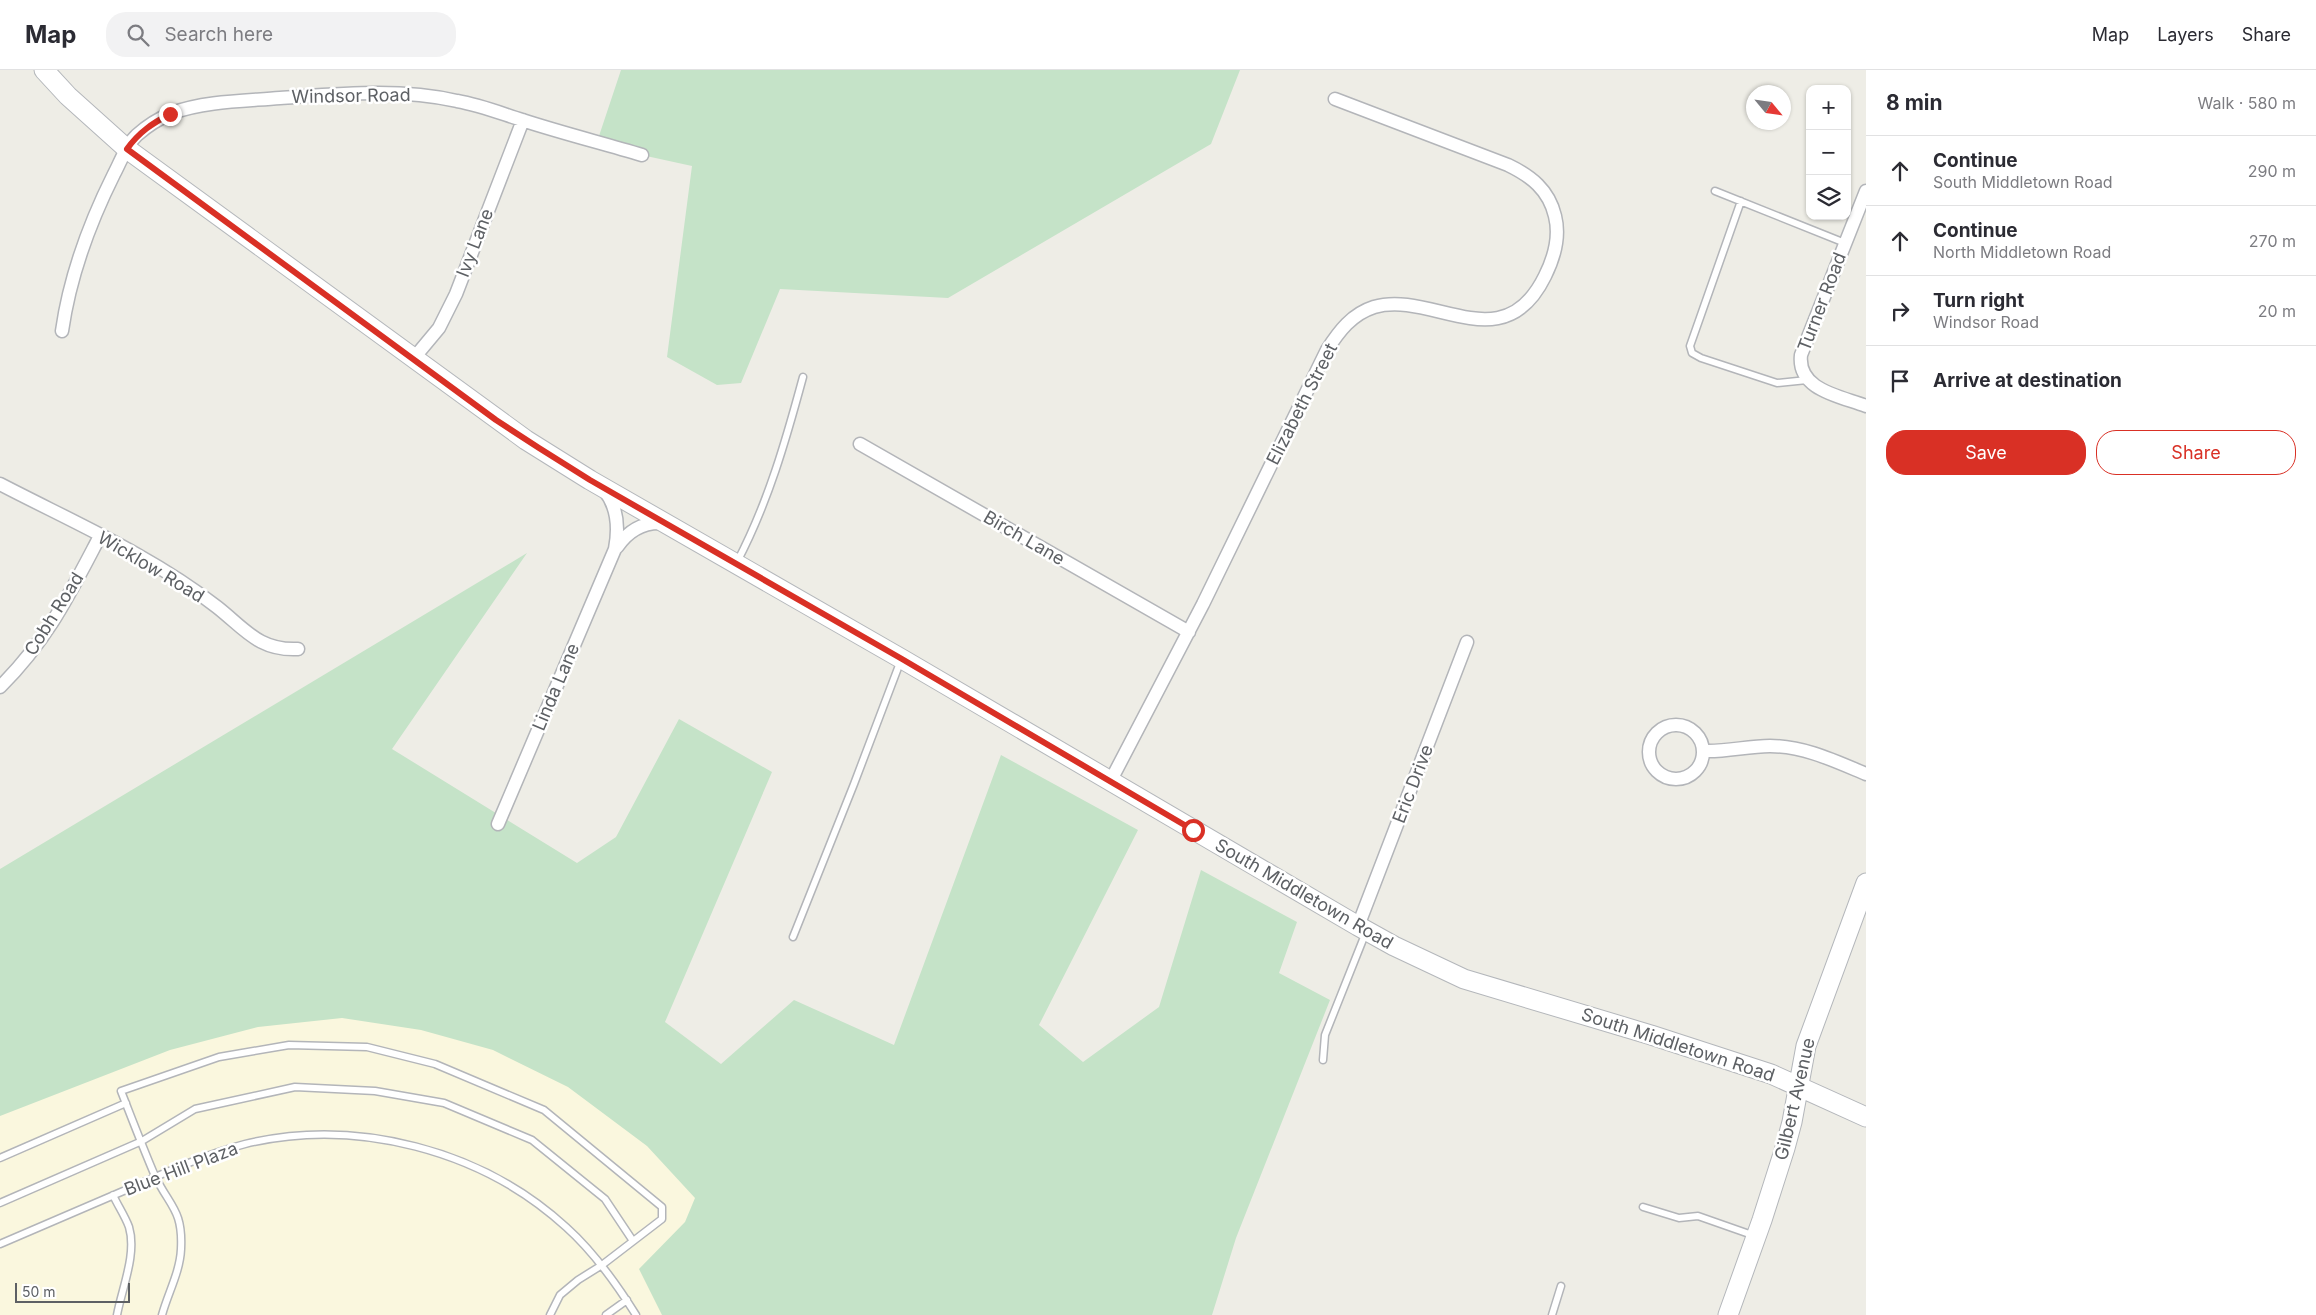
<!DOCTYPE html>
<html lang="en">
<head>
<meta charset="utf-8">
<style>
	body { margin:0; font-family:Inter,sans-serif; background:#f2f2f3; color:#2b2b33 }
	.controls { position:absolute; right:15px; top:15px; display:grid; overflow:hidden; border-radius:10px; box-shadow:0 1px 4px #0004 }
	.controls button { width:45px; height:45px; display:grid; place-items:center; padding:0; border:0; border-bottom:1px solid #e1e1e2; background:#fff; color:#2b2b33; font:25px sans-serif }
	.compass { position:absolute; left:1746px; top:15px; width:45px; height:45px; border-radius:50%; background:#fff; box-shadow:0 1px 4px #0004; rotate:119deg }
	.scale { position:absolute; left:15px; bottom:12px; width:115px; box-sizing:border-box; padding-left:5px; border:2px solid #5d6064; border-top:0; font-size:14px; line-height:18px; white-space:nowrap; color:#5d6064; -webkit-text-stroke:4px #fff; paint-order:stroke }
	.stop { position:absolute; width:15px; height:15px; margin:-11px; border:4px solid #d93025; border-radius:50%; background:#fff }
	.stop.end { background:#d93025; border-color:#fff; box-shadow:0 1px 5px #0008 }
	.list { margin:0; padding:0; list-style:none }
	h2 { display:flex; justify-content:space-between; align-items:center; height:65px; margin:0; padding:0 20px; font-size:21px }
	h2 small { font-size:16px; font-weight:400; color:#7c7c81 }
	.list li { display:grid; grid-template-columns:32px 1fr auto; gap:15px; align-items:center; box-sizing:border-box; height:70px; padding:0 20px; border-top:1px solid #e1e1e2 }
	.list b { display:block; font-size:19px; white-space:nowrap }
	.list p { margin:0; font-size:16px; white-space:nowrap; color:#7c7c81 }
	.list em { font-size:16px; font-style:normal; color:#7c7c81 }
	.actions { display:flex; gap:10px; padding:15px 20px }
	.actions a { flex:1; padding:11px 0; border:1px solid #d93025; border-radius:20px; text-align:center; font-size:18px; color:#d93025 }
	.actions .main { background:#d93025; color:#fff }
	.icon { flex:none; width:28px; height:28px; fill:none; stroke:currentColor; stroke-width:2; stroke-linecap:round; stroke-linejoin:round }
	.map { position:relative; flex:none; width:1866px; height:1245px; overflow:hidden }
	header { display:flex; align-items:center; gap:30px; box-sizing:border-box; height:70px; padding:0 25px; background:#fff; border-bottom:1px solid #e1e1e2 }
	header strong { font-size:24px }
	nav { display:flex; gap:28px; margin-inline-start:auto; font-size:18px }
	.search { width:350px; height:45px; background:#f2f2f3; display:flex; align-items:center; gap:12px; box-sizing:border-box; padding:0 18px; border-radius:20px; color:#7c7c81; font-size:19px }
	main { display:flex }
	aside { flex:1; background:#fff }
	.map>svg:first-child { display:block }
	.commercial { fill:#faf7de }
	.green { fill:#c5e3c8 }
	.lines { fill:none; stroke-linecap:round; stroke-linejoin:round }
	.lane-casing { stroke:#b3b5b9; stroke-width:9 }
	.street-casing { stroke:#b3b5b9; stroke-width:15 }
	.secondary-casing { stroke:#b4b7bb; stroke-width:21 }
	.lane { stroke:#fff; stroke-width:6 }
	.street { stroke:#fff; stroke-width:12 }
	.secondary { stroke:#fff; stroke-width:19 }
	.route { stroke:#d93025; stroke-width:6 }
	.labels { text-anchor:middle; stroke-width:5; stroke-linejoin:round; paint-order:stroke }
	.street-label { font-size:18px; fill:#5d6064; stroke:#fff }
</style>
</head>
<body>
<header>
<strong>Map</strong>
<div class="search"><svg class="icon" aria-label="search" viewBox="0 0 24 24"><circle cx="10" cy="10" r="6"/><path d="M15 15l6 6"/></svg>Search here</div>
<nav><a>Map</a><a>Layers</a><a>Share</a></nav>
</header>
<main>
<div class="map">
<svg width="1866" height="1245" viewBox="0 0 1866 1245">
	<rect width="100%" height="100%" fill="#eeede6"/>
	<!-- commercial -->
	<path class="commercial" d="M395,944L567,1003L705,1124L673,1245H0V1038L217,952Z"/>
	<!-- green -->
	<path class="green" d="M621,0H1240L1211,74L948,228L780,219L741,313L717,315L667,287L692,96L596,75Z
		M527,483L392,679L577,793L616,767L679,649L772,702L665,952L721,994L794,930L894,975L1001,685L1138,760L1039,955L1083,992L1159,937L1201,800L1297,852L1279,903L1330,930L1236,1168L1212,1245H662L639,1199L685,1152L695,1128L647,1076L568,1017L493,980L421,960L342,948L258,957L170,980L0,1046V799Z"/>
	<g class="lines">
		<defs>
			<path id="lane" d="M1715,121L1845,173
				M1741,131L1690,276L1692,283L1701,288L1777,313L1807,310
				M737,492C768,433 786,370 803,307
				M793,867L854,714L901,590
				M1323,990L1325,965L1366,862
				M0,1088L126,1033
				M113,1125C118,1136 125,1146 129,1157C137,1184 122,1218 117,1245
				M0,1133L142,1071L195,1039L295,1017L375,1021L444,1033L532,1070L605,1129L633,1171
				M1643,1137L1679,1148L1698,1146L1755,1166
				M0,1174C45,1155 90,1135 135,1116C171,1100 207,1084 245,1074C356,1047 482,1080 566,1157C594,1182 616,1213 636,1245
				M162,1245C168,1223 180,1202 181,1179C183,1140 170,1137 155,1106C143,1078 132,1049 121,1021L219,987L289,975L367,977L435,994L544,1040L662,1137V1149L602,1195L578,1210L560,1225L550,1245
				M606,1245L627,1230
				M1552,1245L1561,1216"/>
			<path id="street" d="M1866,121L1801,285C1797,320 1840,326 1866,336
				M62,261C70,205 89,154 114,104C121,91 126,75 137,65C147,56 160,48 172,43C205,31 245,31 280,28C340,24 399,18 457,31C480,35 500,43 522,50C562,63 602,73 642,85
				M414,288L439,258L456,224L523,50
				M860,374L1189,562
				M0,414C73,452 152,486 217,537C245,559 259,581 298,579
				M617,477C628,461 642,452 662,453
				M0,617C48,569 69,525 100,466
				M1649 682a27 27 0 1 1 54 0a27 27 0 1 1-54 0Z
				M1704,681C1727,682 1747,676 1770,676C1804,676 1835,691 1866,704
				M1110,712L1203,534L1327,280C1339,261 1352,244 1374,237C1433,220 1503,292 1545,206C1554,188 1560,166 1555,146C1549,120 1531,106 1508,95L1335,29
				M498,754L615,479C619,458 618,437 604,420
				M1358,856L1467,572"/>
			<path id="secondary" d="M44,0L68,26L127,79L526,370L590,410L902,589L1358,856L1394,876L1464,909L1651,965L1771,1004L1866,1047
				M1728,1245L1762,1150L1785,1078L1792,1052L1806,976L1866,813"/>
		</defs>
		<!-- lane casing -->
		<use href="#lane" class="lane-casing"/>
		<!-- street casing -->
		<use href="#street" class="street-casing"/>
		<!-- secondary casing -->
		<use href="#secondary" class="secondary-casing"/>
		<!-- lane -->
		<use href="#lane" class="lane"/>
		<!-- street -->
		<use href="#street" class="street"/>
		<!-- secondary -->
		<use href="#secondary" class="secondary"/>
	</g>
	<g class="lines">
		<!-- route -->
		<path class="route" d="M170,44C153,53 139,62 127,79L496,350L539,378L590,410L902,589L1193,760"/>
	</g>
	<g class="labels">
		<!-- street labels -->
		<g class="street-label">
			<text transform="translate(351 26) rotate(-1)" y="6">Windsor Road</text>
			<text transform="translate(475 173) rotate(-69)" y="6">Ivy Lane</text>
			<text transform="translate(1822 232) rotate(-69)" y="6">Turner Road</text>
			<text transform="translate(1302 334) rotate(-63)" y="6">Elizabeth Street</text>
			<text transform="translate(1024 468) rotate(30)" y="6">Birch Lane</text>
			<text transform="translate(151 497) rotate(31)" y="6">Wicklow Road</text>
			<text transform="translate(54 544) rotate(-58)" y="6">Cobh Road</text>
			<text transform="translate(556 617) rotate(-67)" y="6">Linda Lane</text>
			<text transform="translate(1413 714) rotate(-69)" y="6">Eric Drive</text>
			<text transform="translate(1304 824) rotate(30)" y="6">South Middletown Road</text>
			<text transform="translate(1678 975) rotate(18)" y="6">South Middletown Road</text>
			<text transform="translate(1795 1029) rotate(-77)" y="6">Gilbert Avenue</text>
			<text transform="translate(181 1099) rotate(-21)" y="6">Blue Hill Plaza</text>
		</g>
	</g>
</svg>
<div class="controls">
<button>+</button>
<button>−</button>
<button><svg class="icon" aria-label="layers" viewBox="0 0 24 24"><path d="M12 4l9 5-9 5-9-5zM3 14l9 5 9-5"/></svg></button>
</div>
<svg class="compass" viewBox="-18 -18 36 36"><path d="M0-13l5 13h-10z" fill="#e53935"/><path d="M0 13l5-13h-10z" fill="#7c7c81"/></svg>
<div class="scale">50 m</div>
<div class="stop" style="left:1193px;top:760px"></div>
<div class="stop end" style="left:170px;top:44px"></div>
</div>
<aside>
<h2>8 min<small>Walk · 580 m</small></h2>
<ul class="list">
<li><svg class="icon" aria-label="ahead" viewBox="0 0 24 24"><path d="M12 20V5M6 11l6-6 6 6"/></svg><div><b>Continue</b><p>South Middletown Road</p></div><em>290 m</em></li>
<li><svg class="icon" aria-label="ahead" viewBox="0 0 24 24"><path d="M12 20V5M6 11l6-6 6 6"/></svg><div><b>Continue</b><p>North Middletown Road</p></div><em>270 m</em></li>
<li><svg class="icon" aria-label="right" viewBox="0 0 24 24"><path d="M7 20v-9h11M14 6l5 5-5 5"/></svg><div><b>Turn right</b><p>Windsor Road</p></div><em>20 m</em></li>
<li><svg class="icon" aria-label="arrive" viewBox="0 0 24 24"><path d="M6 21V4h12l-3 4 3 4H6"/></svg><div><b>Arrive at destination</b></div></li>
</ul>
<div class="actions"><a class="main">Save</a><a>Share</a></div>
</aside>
</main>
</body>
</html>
